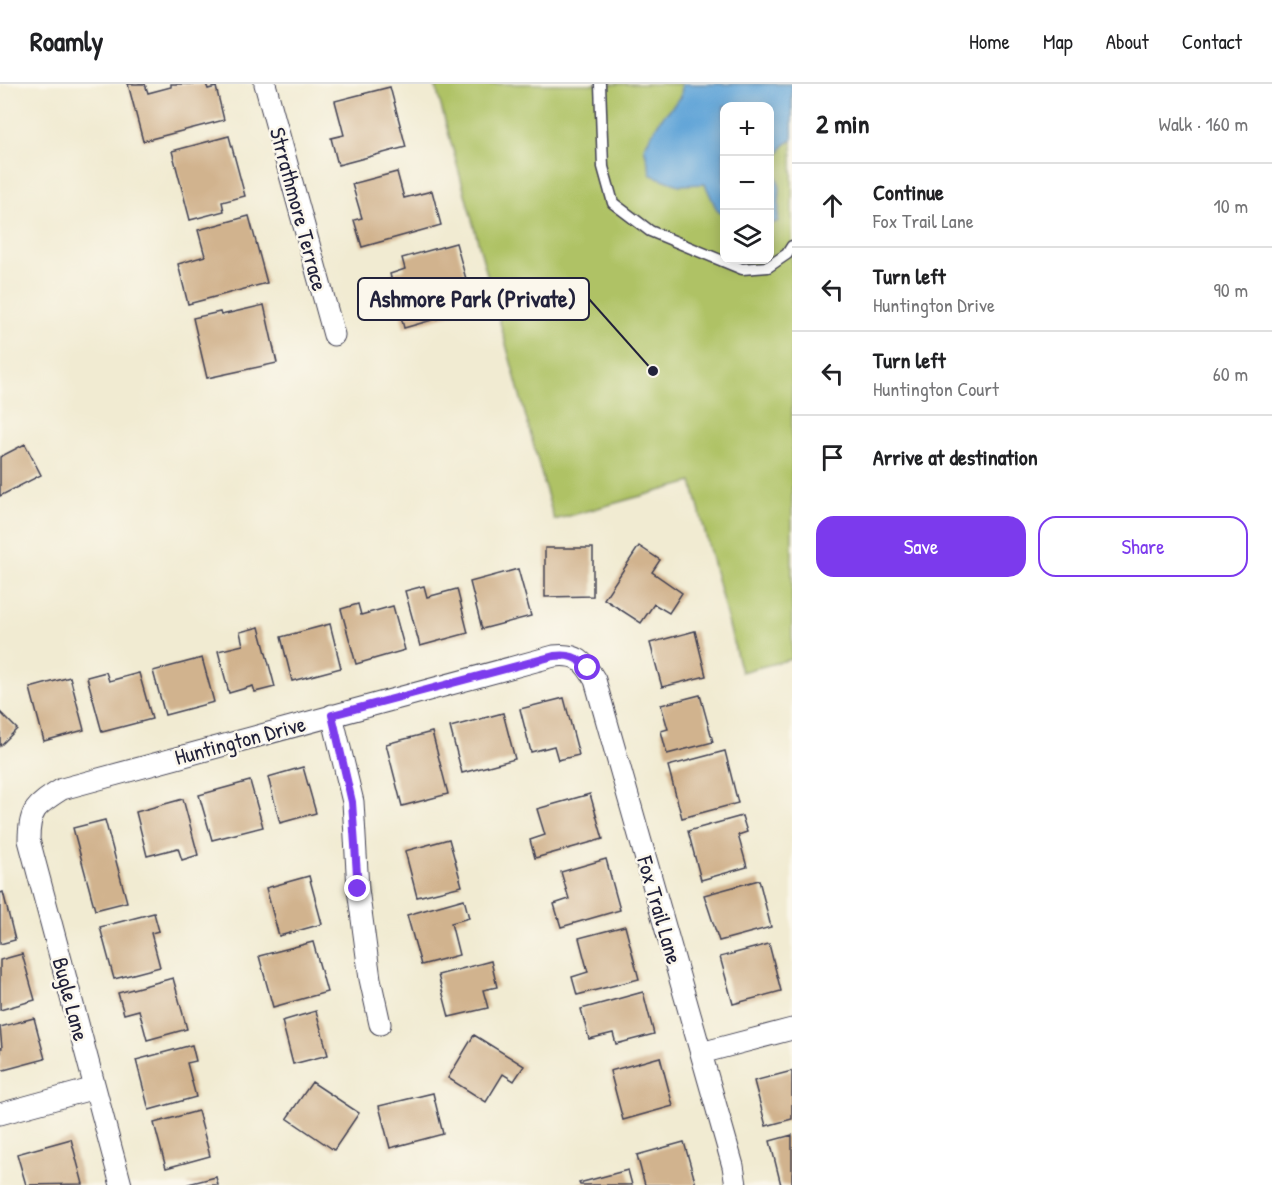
<!DOCTYPE html>
<html lang="en">
<head>
<meta charset="utf-8">
<style>
	body { margin:0; font-family:"Patrick Hand",sans-serif; background:#f6f6f6; color:#202124 }
	.controls { position:absolute; right:18px; top:18px; display:grid; overflow:hidden; border-radius:12px; box-shadow:0 3px 15px #0003 }
	.controls button { width:54px; height:54px; display:grid; place-items:center; padding:0; border:0; border-bottom:2px solid #e0e0e0; background:#fff; color:#202124; font:30px sans-serif }
	.stop { position:absolute; width:18px; height:18px; margin:-14px; border:4px solid #7c3aed; border-radius:50%; background:#fff }
	.stop.end { background:#7c3aed; border-color:#fff; box-shadow:0 2px 6px #0008 }
	.list { margin:0; padding:0; list-style:none }
	h2 { display:flex; justify-content:space-between; align-items:center; height:78px; margin:0; padding:0 24px; font-size:26px }
	h2 small { font-size:20px; font-weight:400; color:#757577 }
	.list li { display:grid; grid-template-columns:39px 1fr auto; gap:18px; align-items:center; box-sizing:border-box; height:84px; padding:0 24px; border-top:2px solid #e0e0e0 }
	.list b { display:block; font-size:22px; white-space:nowrap }
	.list p { margin:0; font-size:20px; white-space:nowrap; color:#757577 }
	.list em { font-size:20px; font-style:normal; color:#757577 }
	.actions { display:flex; gap:12px; padding:18px 24px }
	.actions a { flex:1; padding:14px 0; border:2px solid #7c3aed; border-radius:18px; text-align:center; font-size:21px; color:#7c3aed }
	.actions .main { background:#7c3aed; color:#fff }
	.icon { flex:none; width:33px; height:33px; fill:none; stroke:currentColor; stroke-width:2; stroke-linecap:round; stroke-linejoin:round }
	.map { position:relative; flex:none; width:792px; height:1101px; overflow:hidden }
	header { display:flex; align-items:center; gap:36px; box-sizing:border-box; height:84px; padding:0 30px; background:#fff; border-bottom:2px solid #e0e0e0 }
	header strong { font-size:28px }
	nav { display:flex; gap:33px; margin-inline-start:auto; font-size:21px }
	main { display:flex }
	aside { flex:1; background:#fff }
	.map>svg:first-child { display:block }
	.green { fill:#afc265; stroke:#687250; stroke-width:1.5; fill-rule:evenodd }
	.water { fill:#64a6d8; stroke:#43648a; stroke-width:1.5 }
	.building { fill:#d1b38e }
	.lines { fill:none; stroke-linecap:round; stroke-linejoin:round }
	.service-casing { stroke:#414052; stroke-width:13 }
	.minor-casing { stroke:#414052; stroke-width:23 }
	.service { stroke:#fff; stroke-width:10 }
	.minor { stroke:#fff; stroke-width:21 }
	.route { stroke:#7c3aed; stroke-width:8 }
	.labels { text-anchor:middle; stroke-width:5; stroke-linejoin:round; paint-order:stroke }
	.street-label { font-size:22px; fill:#22223b; stroke:#fbf7ec }
	.leader { fill:none; stroke:#22223b; stroke-width:2 }
	.callout-dot { fill:#22223b; stroke:#fbf7ec; stroke-width:2 }
	.callout { fill:#fbf7ec; stroke:#22223b; stroke-width:2 }
	.callout-label { font-size:24px; text-anchor:middle; font-weight:bold; fill:#22223b }
</style>
</head>
<body>
<header>
<strong>Roamly</strong>
<nav><a>Home</a><a>Map</a><a>About</a><a>Contact</a></nav>
</header>
<main>
<div class="map">
<svg width="792" height="1101" viewBox="0 0 792 1101">
	<rect width="100%" height="100%" fill="#fbf7ec"/>
	<filter id="ink" filterUnits="userSpaceOnUse"><feTurbulence type="fractalNoise" baseFrequency=".0167" numOctaves="2"/><feDisplacementMap in="SourceGraphic" scale="12" xChannelSelector="R" yChannelSelector="G"/><feConvolveMatrix kernelMatrix="1 2 1 2 8 2 1 2 1" color-interpolation-filters="sRGB"/></filter>
	<filter id="wash" filterUnits="userSpaceOnUse"><feTurbulence type="fractalNoise" baseFrequency=".008" numOctaves="4" result="noise"/><feDisplacementMap in="SourceGraphic" scale="24" xChannelSelector="R" yChannelSelector="G"/><feGaussianBlur stdDeviation="1.35" result="paint"/><feColorMatrix in="noise" values="0 0 0 0 0 0 0 0 0 0 0 0 0 0 0 0 0 1.4 0 .05"/><feComposite in="paint" operator="in"/></filter>
	<g filter="url(#wash)">
		<rect width="100%" height="100%" fill="#f1ebd2"/>
		<!-- green -->
		<path class="green" d="M435,0H792V575L741,588L692,398L554,436ZM724,22H770V176H724Z"/>
		<!-- water -->
		<path class="water" d="M682,0H792V56L784,61L773,80L780,104L778,137L770,141V22H724V132L717,126L705,100L679,101L651,91L644,63L660,36L681,13Z"/>
		<g id="blocks">
			<!-- building -->
			<path class="building" d="M128,0H145L148,9L171,3V0H206L208,5L216,3L224,36L143,57Z
				M390,3L406,63L338,81L331,54L344,51L335,17Z
				M229,52L245,112L222,118L224,127L190,136L172,67Z
				M397,88L404,114L432,107L441,141L362,163L354,136L362,134L352,100Z
				M249,132L267,199L188,220L178,180L205,172L198,146Z
				M456,159L474,224L404,244L390,190L405,185L402,174Z
				M264,221L277,279L207,294L193,234L220,228L221,231Z
				M25,360L41,391L0,412V373Z
				M639,462L660,476L652,488L682,509L669,529L654,520L641,539L604,515Z
				M545,464H593V512L545,513Z
				M518,485L531,532L482,545L470,498Z
				M424,502L427,513L457,505L468,549L420,562L405,507Z
				M358,520L361,531L393,522L405,566L356,580L341,525Z
				M330,540L341,584L292,597L281,553Z
				M259,543L275,603L255,608L253,602L229,609L218,567L243,561L240,548Z
				M695,547L706,592L662,603L650,559Z
				M202,574L214,618L165,631L153,587Z
				M106,588L109,597L139,589L152,635L102,648L87,593Z
				M70,593L84,646L44,657L30,604Z
				M700,611L713,658L667,670L661,647L668,645L661,621Z
				M564,614L579,671L558,676L554,662L531,668L520,625Z
				M0,628L17,645L0,662Z
				M503,629L515,675L462,689L450,643Z
				M432,648L448,710L402,722L386,660Z
				M725,667L738,719L682,734L668,682Z
				M303,683L316,729L280,739L268,693Z
				M250,697L263,743L212,756L199,711Z
				M590,710L603,755L535,774L530,756L545,751L537,725Z
				M183,715L198,771L182,776L178,764L147,772L136,728Z
				M742,732L747,748L738,751L747,783L701,796L688,747Z
				M105,736L127,818L95,826L73,744Z
				M449,755L462,802L417,813L405,767Z
				M606,775L620,826L561,843L554,820L569,815L561,788Z
				M309,792L322,840L279,852L266,804Z
				M759,796L771,843L719,857L704,811Z
				M3,808L15,856L0,860V809Z
				M464,815L469,834L451,839L459,871L421,881L407,831Z
				M154,829L159,847L151,849L160,883L114,895L100,843Z
				M625,842L639,895L577,911L572,893L588,888L579,854Z
				M313,858L327,908L273,923L259,872Z
				M769,860L781,907L733,920L720,873Z
				M22,870L35,916L0,926V876Z
				M491,877L497,903L483,906L488,924L449,933L438,891Z
				M173,894L187,945L147,956L139,926L124,930L118,909Z
				M643,908L654,950L616,960L613,949L589,955L581,925Z
				M316,927L328,971L293,980L282,937Z
				M34,934L45,975L0,987V964H2L0,943Z
				M474,951L524,982L514,997L503,990L486,1018L448,994Z
				M192,961L196,977L187,979L196,1013L149,1026L136,976Z
				M660,973L673,1022L623,1036L610,987Z
				M792,987V1035L766,1042L754,997Z
				M312,998L359,1029L334,1066L287,1034Z
				M433,1009L443,1050L390,1064L379,1022Z
				M198,1027L210,1072L166,1084L154,1039Z
				M792,1051V1101H781L770,1057Z
				M71,1055L83,1100L26,1101L17,1070Z
				M684,1058L696,1101H645L637,1071Z
				M628,1086L632,1101H580L579,1099Z
				M216,1093L218,1101H188V1100Z"/>
		</g>
	</g>
	<g filter="url(#ink)">
		<use href="#blocks" fill-opacity="0" stroke="#414052" stroke-width="1.5"/>
		<g class="lines">
			<defs>
				<path id="service" d="M600,0L603,83L613,119L650,147L742,185L768,183L787,170L792,162"/>
				<path id="minor" d="M265,0L334,251
					M332,631L353,718L358,805L370,895L380,940
					M701,969L792,945
					M0,1030L95,1004
					M121,1101L29,756C29,725 37,721 62,705L554,572C577,569 584,577 595,596L733,1082L736,1101"/>
			</defs>
			<!-- service casing -->
			<use href="#service" class="service-casing"/>
			<!-- minor casing -->
			<use href="#minor" class="minor-casing"/>
			<!-- service -->
			<use href="#service" class="service"/>
			<!-- minor -->
			<use href="#minor" class="minor"/>
		</g>
	</g>
	<g class="lines" filter="url(#ink)">
		<!-- route -->
		<path class="route" d="M358,805L352,718L332,631L554,572C569,570 577,573 588,584"/>
	</g>
	<g class="labels">
		<!-- street labels -->
		<g class="street-label">
			<text transform="translate(299 125) rotate(75)" y="8">Strrathmore Terrace</text>
			<text transform="translate(240 656) rotate(-15)" y="8">Huntington Drive</text>
			<text transform="translate(660 826) rotate(74)" y="8">Fox Trail Lane</text>
			<text transform="translate(71 915) rotate(75)" y="8">Bugle Lane</text>
		</g>
	</g>
	<!-- callouts -->
	<path class="leader" d="M653 287L589 215"/>
	<circle class="callout-dot" cx="653" cy="287" r="6"/>
	<rect class="callout" x="358" y="194" width="231" height="42" rx="6"/>
	<g class="callout-label">
		<text x="473" y="223">Ashmore Park (Private)</text>
	</g>
</svg>
<div class="controls">
<button>+</button>
<button>−</button>
<button><svg class="icon" aria-label="layers" viewBox="0 0 24 24"><path d="M12 4l9 5-9 5-9-5zM3 14l9 5 9-5"/></svg></button>
</div>
<div class="stop" style="left:588px;top:584px"></div>
<div class="stop end" style="left:358px;top:805px"></div>
</div>
<aside>
<h2>2 min<small>Walk · 160 m</small></h2>
<ul class="list">
<li><svg class="icon" aria-label="ahead" viewBox="0 0 24 24"><path d="M12 20V5M6 11l6-6 6 6"/></svg><div><b>Continue</b><p>Fox Trail Lane</p></div><em>10 m</em></li>
<li><svg class="icon" aria-label="left" viewBox="0 0 24 24"><path d="M17 20v-9H6M10 6l-5 5 5 5"/></svg><div><b>Turn left</b><p>Huntington Drive</p></div><em>90 m</em></li>
<li><svg class="icon" aria-label="left" viewBox="0 0 24 24"><path d="M17 20v-9H6M10 6l-5 5 5 5"/></svg><div><b>Turn left</b><p>Huntington Court</p></div><em>60 m</em></li>
<li><svg class="icon" aria-label="arrive" viewBox="0 0 24 24"><path d="M6 21V4h12l-3 4 3 4H6"/></svg><div><b>Arrive at destination</b></div></li>
</ul>
<div class="actions"><a class="main">Save</a><a>Share</a></div>
</aside>
</main>
</body>
</html>
